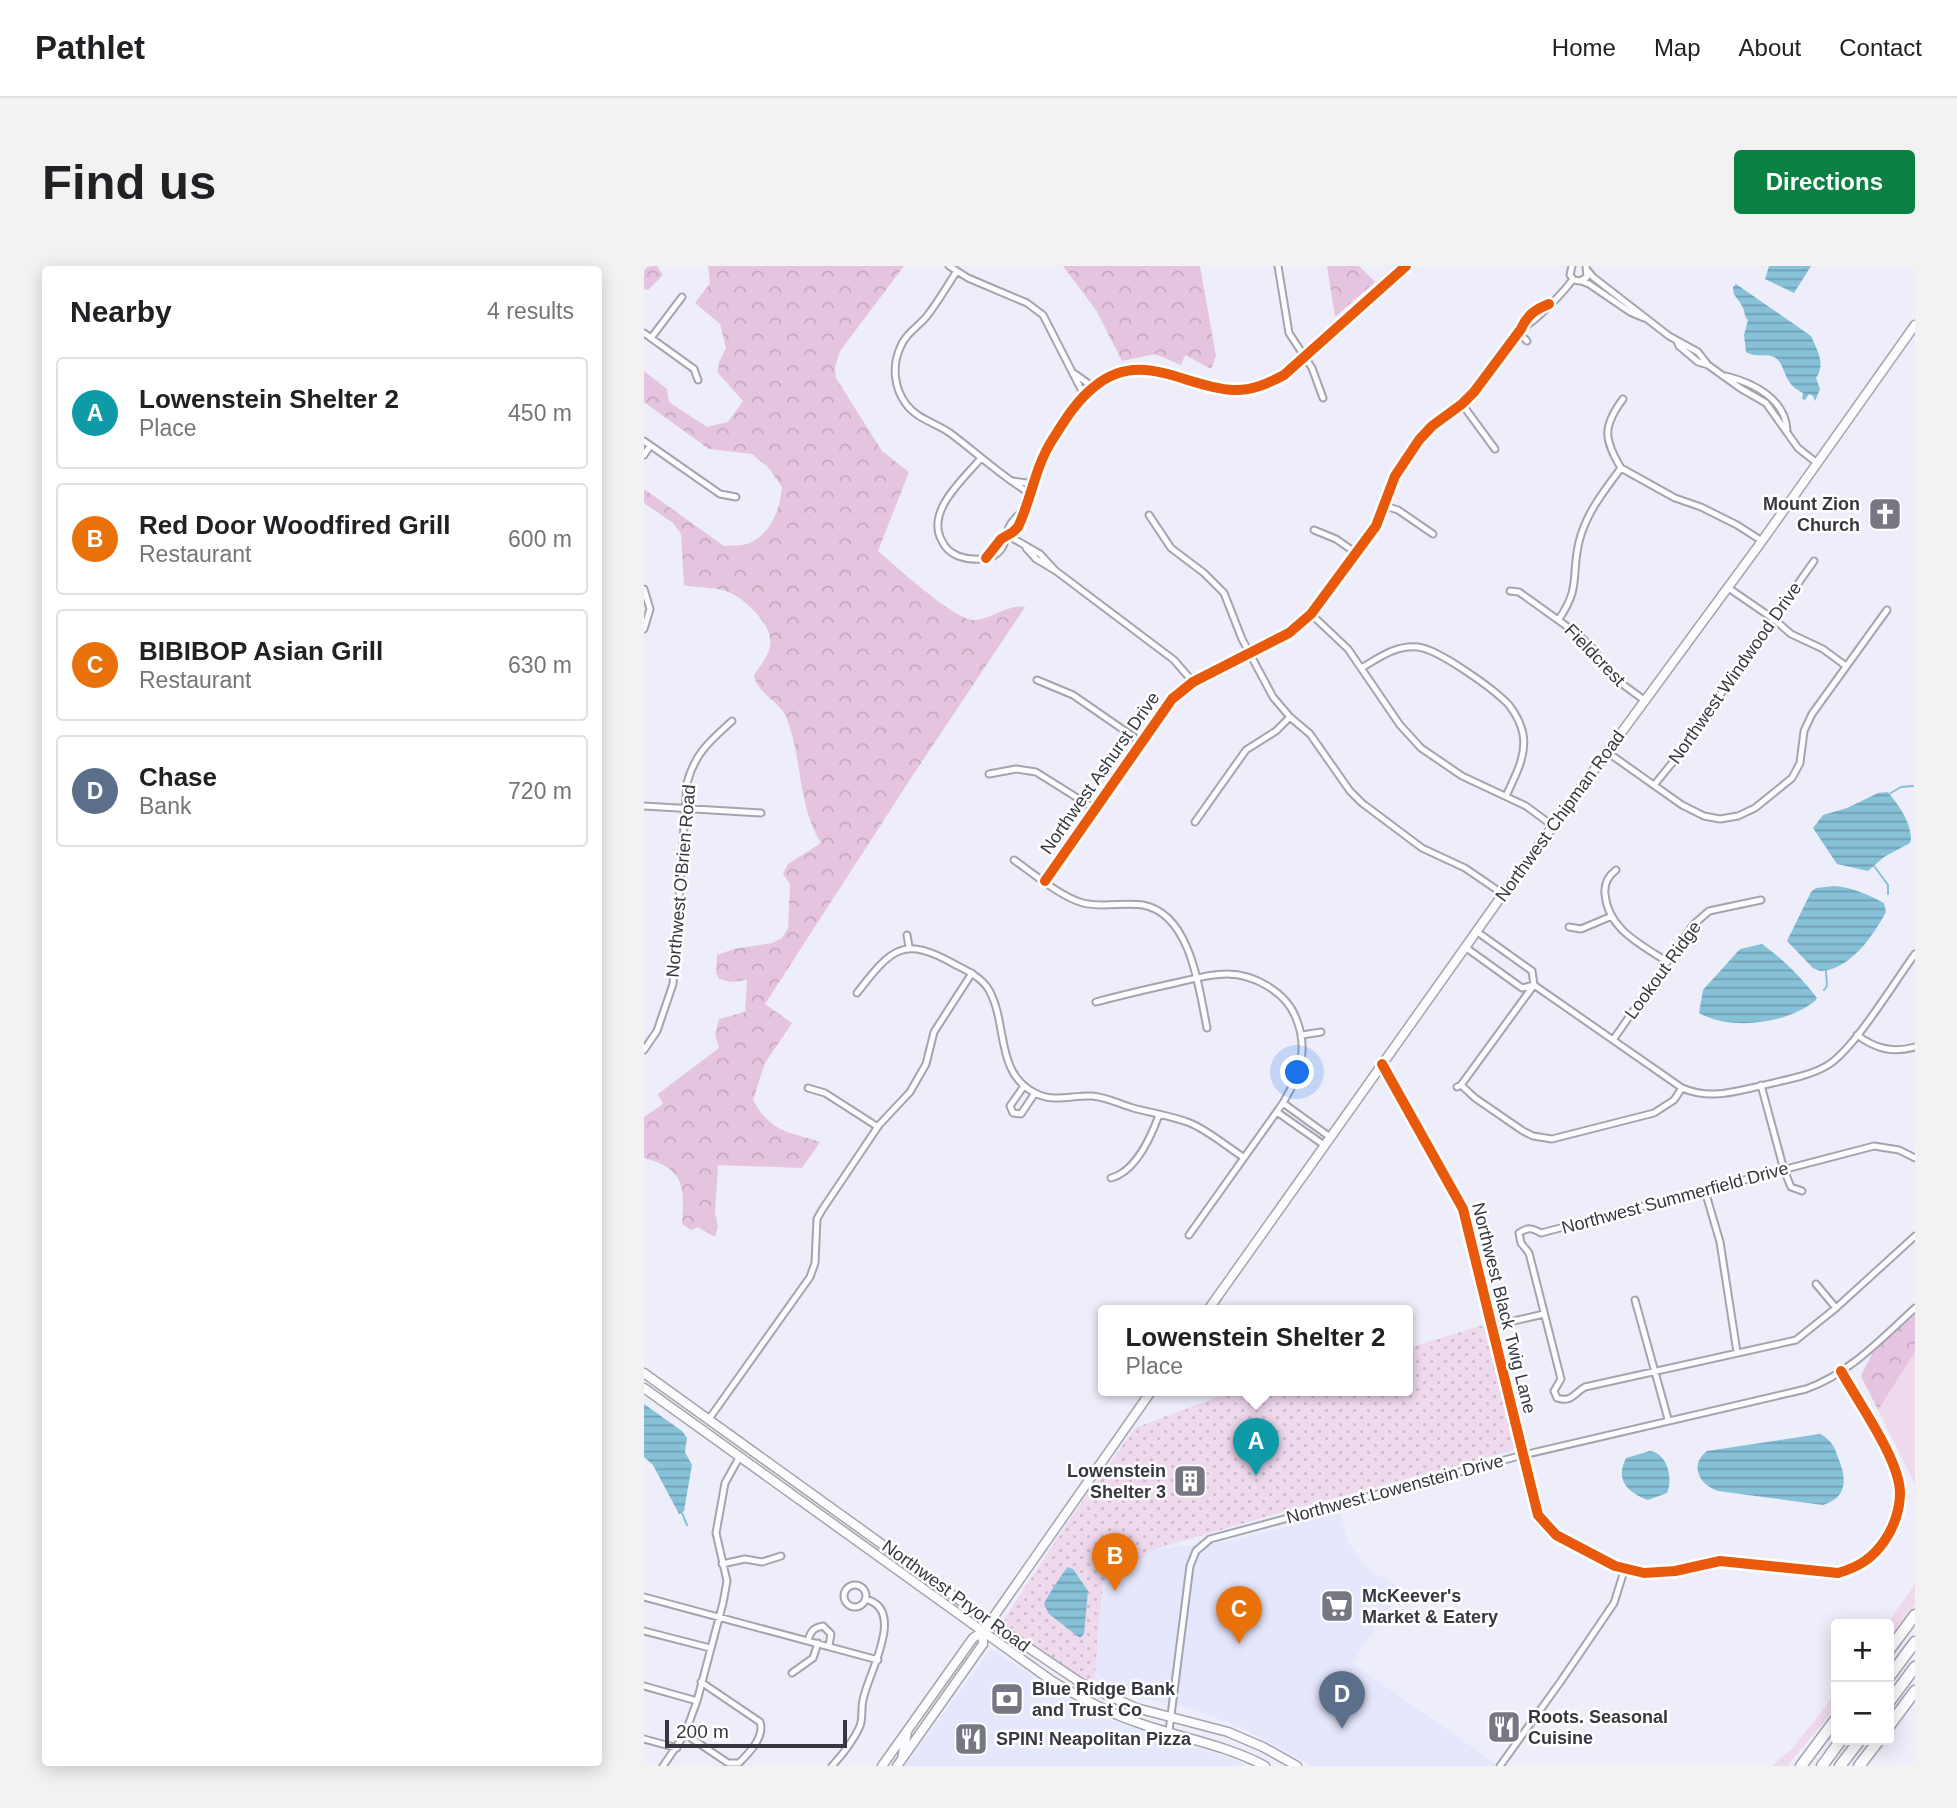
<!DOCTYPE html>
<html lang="en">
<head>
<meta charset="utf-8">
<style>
	body { margin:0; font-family:Helvetica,sans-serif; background:#f2f2f2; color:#202124 }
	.controls { position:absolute; right:21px; bottom:21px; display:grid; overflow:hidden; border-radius:7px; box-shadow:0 4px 18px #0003 }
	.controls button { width:63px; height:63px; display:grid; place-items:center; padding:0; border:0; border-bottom:2px solid #e0e0e0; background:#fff; color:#202124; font:35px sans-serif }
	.scale { position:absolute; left:21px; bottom:18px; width:182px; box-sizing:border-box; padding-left:7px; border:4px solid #363741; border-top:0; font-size:19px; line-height:24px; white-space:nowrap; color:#363741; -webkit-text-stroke:5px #fff; paint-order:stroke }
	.you { position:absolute; left:654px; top:807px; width:24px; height:24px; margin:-18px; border:5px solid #fff; border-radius:50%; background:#1a73e8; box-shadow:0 0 0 10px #1a73e833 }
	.badge { display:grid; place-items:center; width:46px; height:46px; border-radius:50%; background:#0b8043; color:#fff; font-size:23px; font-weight:700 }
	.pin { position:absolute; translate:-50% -58px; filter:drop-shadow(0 2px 4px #0008) }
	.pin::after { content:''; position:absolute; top:37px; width:24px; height:21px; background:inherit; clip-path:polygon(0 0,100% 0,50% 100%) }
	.popup { position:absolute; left:454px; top:1039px; width:315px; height:91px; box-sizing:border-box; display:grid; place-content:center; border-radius:7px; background:#fff; filter:drop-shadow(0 2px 5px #0005); font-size:23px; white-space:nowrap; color:#757577 }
	.popup b { font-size:26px; color:#202124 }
	.popup::after { content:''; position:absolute; left:50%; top:100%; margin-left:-14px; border:14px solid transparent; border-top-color:#fff }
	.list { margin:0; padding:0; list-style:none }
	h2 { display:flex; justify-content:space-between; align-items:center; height:91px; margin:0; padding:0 28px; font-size:30px }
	h2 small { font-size:23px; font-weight:400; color:#757577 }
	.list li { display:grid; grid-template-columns:46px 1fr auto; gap:21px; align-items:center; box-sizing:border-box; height:112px; margin:0 14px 14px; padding:0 14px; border:2px solid #e0e0e0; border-radius:7px }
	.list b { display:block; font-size:26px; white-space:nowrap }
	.list p { margin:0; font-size:23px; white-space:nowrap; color:#757577 }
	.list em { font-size:23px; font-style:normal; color:#757577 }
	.map { position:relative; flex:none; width:1271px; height:1500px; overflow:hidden; border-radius:7px }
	header { display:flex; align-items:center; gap:42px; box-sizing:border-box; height:98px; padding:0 35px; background:#fff; border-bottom:2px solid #e0e0e0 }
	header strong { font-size:33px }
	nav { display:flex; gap:38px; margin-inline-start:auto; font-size:24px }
	.intro { display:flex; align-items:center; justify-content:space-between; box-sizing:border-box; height:168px; padding:0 42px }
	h1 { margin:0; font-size:49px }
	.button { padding:18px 32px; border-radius:7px; background:#0b8043; color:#fff; font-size:24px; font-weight:700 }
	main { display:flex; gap:42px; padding:0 42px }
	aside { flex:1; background:#fff; border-radius:7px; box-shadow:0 4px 18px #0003 }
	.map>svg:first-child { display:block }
	.built { fill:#e5e7fc }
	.grass { fill:#efd9ed }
	.forest { fill:url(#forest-crowns) }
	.park { fill:url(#park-dots) }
	.water { fill:url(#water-rules) }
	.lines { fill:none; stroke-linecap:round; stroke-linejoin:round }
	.stream { stroke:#87c1d8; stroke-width:2 }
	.minor-casing { stroke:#a3a4ae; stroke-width:9 }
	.secondary-casing { stroke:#a3a4ae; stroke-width:11 }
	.motorway-casing { stroke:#a3a4ae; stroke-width:13 }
	.minor { stroke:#fcfcfe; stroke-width:5 }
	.secondary { stroke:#fcfcfe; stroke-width:8 }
	.motorway { stroke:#fcfcfe; stroke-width:10 }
	.cycleway-casing { stroke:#fff; stroke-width:15 }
	.cycleway { stroke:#e8590c; stroke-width:10 }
	.labels { text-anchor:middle; stroke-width:5; stroke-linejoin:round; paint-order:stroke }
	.poi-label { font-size:18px; font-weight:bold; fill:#363741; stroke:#fff; text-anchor:start }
	.street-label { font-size:18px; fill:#363741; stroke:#fff }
</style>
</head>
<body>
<header>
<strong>Pathlet</strong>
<nav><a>Home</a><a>Map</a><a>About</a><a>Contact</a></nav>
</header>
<div class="intro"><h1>Find us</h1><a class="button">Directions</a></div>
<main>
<aside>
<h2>Nearby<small>4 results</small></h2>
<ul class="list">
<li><span class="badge" style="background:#0f9aa8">A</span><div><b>Lowenstein Shelter 2</b><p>Place</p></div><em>450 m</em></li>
<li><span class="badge" style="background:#e8710a">B</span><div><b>Red Door Woodfired Grill</b><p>Restaurant</p></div><em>600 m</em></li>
<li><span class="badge" style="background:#e8710a">C</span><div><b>BIBIBOP Asian Grill</b><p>Restaurant</p></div><em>630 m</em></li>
<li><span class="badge" style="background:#5c6f8a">D</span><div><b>Chase</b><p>Bank</p></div><em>720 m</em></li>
</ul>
</aside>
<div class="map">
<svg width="1271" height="1500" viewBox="0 0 1271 1500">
	<defs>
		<pattern id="forest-crowns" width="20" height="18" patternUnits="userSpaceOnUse" patternTransform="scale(1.75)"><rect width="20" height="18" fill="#e5c4e0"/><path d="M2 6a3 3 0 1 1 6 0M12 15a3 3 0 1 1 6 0" fill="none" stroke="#c5a9c1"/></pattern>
		<pattern id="park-dots" width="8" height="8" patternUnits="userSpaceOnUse" patternTransform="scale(1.75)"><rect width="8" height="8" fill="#efd9ed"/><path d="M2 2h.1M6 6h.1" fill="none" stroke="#cebbcc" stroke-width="1.8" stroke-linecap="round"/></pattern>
		<pattern id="water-rules" width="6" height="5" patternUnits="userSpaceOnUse" patternTransform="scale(1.75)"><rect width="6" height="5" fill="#87c1d8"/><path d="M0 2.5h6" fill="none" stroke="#6f9eb1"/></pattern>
	</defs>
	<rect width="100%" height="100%" fill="#edeefa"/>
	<!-- built -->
	<path class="built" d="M696,1247L704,1274L719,1300L758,1323L708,1397L855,1500H668L597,1461L541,1441L493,1431L451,1414L460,1316L476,1305L511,1283L585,1275Z
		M347,1383L450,1449L592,1494L604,1500H260Z"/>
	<!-- grass -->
	<path class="grass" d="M1271,1086V1218L1234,1144Z
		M1271,1318V1339L1245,1372L1243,1358Z
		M1192,1426V1442L1143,1500H1128L1149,1482Z"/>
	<!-- forest -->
	<path class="forest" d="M0,0H13L19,9L4,24L0,23Z
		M64,0H260L196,85L191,101L192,112L238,185L265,206L234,285C251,299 311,355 330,354C348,353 363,338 381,341L269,509L121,738L148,757L121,797L109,834C128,867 142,865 176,876L158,902L74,899L71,947L74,961L71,971L54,961L47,964L38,958C41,921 40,902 0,892V851L19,838L14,828L75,782L71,768L75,753L101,746L103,714L86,716L75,713L72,707L73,689L90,683L128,677L138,672L144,662L146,618L139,608L144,598L177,577C153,538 159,493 142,451C135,434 113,428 110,409C116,400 124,391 126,380C130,361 104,336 89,328C76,321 55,322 40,319L37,268L29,257L0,237V223L80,280C87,279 97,280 103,278C127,269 136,243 138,221L124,201L108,188L65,183L0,136V105L23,123L25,136L63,161L84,156L99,135L74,107L75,96L82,82L76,58L51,37L66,17Z
		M419,0H556L572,90L567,103L541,89L537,99L511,88L478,95L452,44Z
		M683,0H715L731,16L691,51Z
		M1271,1047V1086L1234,1144L1217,1110L1229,1086Z"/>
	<!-- park -->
	<path class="park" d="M843,1058L873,1177L870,1184L642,1245L511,1283L459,1316L450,1420L431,1409L363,1364L360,1353L431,1246L491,1162L592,1124H764V1082Z"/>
	<!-- water -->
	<path class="water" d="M1125,0H1167L1150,27L1121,13Z
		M1092,18L1167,70C1173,84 1182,97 1172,112L1176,123L1171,135L1169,130L1165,128L1161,134L1158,133L1159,127C1137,117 1143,98 1130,91C1121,87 1111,92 1102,86L1100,69L1104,54C1099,49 1102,46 1098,40C1094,32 1089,31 1089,21Z
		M1243,526C1254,536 1271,563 1266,577L1240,591L1224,605L1193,598L1169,562L1179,549L1203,542L1234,527Z
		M1190,620C1209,621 1224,629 1240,637L1242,646C1229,670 1206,704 1176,705L1169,702L1143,675L1167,626L1172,622Z
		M1118,678C1139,693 1158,712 1173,732L1171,735C1142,758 1087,765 1055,747L1059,724L1096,683Z
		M0,1138L38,1165L43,1172L41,1186L48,1199L40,1245L35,1248L9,1199L0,1191Z
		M1176,1168C1188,1174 1191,1182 1195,1194C1203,1214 1203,1231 1179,1239L1074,1225C1055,1219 1045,1199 1063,1185Z
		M1006,1185C1024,1188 1029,1212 1023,1227L1004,1234C983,1226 971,1214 982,1192Z
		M424,1301L429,1303L444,1325L440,1368L436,1372L405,1348L400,1338C402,1333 421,1303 424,1301Z"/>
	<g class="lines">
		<!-- stream -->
		<path class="stream" d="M1245,528L1257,521L1269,520
			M1230,600L1244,619V628
			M1180,724L1183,720L1182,705
			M38,1247L43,1259"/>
		<defs>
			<path id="minor" d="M305,0L324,12L383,37L399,49L440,129
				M634,0L645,67L668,102L679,132
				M928,0L926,9L930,14L936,15L943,11L942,0
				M313,5C303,20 294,36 283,50C274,61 261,68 256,82C248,100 250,122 262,138C273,153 292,157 306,167C333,187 358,211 387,228
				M944,5L949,11L1025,70L1054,86L1064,99
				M937,15L945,18L986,46L1000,52
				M877,63C891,56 920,26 929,13
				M874,66L883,75
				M0,67L50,103L54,114
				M7,72L38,31
				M1033,75L1035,80L1054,96L1064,99L1096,122L1122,137L1154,182L1173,197
				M431,108L449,121
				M1082,110C1110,117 1141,133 1143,164
				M818,138L851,183
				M0,175L76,228L92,231
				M0,189L6,180
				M337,192C320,213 281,245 298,275C301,282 307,287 314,290C325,294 340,295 351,289C363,281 360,271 365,261C368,254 374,249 380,244
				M977,202L1031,232L1057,241L1093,259L1118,275
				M977,202C960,173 958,161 979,133
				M369,215L383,217L391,215
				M741,240L754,244L789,268
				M505,249L527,282L560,307L580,327L598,373L629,431L646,451L666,468L706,525L718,537L778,582L821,602L859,628
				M670,264L692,273L712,287
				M363,269L396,288L410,303
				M382,282L392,293L412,305L530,394L549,416
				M342,292L357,273L369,266L374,261C387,234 391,202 407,176C419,157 432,135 450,121C496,82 540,121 589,124C607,125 623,118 640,109L762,0
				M1083,321L1131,354L1147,368L1179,383L1202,400
				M0,323L6,343L0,363
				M866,325L875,326L935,369L952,386L957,399L970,412L1000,434
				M667,348L704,383L756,459L777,482L818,510L882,540L909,560
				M915,353C937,321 927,310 935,276C942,247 960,225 977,202
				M719,401C736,391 752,379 774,381C794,383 850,423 865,439C871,447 877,457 879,468C883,490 871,510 862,530
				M393,414L429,429L497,476
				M963,486L1038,539L1060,550L1076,553L1094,550L1111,542L1148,512L1156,497L1160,465L1168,448L1243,344
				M345,508L372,503L392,506L451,543
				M1011,518L1059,459L1079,424L1170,295
				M0,540L117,547
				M551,556L602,484L632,465L646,451
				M370,594C390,608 417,631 439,637C459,642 479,636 499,639C547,648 555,723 563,762
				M972,604C964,610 960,618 961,628C964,663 996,678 1022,695
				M401,615L528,433L549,416L645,367L667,348L732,260L751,210L775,174L788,160L818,138L830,126L877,63C883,49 892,43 905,38
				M925,661L937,663L968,650
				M832,665L888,705L890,719L1038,822C1064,833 1085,827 1112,821C1134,815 1165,811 1184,799C1211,782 1251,715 1271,688
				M263,669L265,681
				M821,681L878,722L890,719
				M213,727C248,682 259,669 312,699C324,705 338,712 345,724C364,758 351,807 391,827C410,837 428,829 448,830C462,831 476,838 489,842C508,847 528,850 546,857C565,865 582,880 599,891
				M452,736C478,729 504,723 531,717C548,713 566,708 583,708C610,708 642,726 652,752C665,784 656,808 639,837L545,969
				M658,769L677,766
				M1213,769C1232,783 1248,787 1271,781
				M969,774L1049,659L1065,645L1117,634
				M0,784L13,765L29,718L43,517C51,487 66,475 88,455
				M738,798L819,943L894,1249L912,1269L971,1300L1000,1307L1031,1305L1076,1295L1194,1307C1215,1301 1229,1292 1241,1274C1250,1261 1256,1243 1256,1227C1256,1194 1214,1136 1197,1105
				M817,819L890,719
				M1117,819L1140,904L1147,921L1158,925
				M380,820L366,840L369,847L377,848L391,827
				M813,821L817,819L831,832L879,865L889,870L908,873L1010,847L1030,834L1038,822
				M164,822L181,827L234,861
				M639,837L686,871
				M633,846L680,879
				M1271,892L1255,884L1230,880L897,967C888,962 884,961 875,967L877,977L885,987L917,1113L910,1125L913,1132C928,1137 930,1127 941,1121L1152,1074L1192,1042L1271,970
				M467,912C491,906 507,871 515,849
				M1061,925L1076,976L1093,1086
				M1172,1018L1192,1042
				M991,1034L1024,1153
				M848,1060L900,1048
				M65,1153L166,1011L171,997L173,953L178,944L235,859L266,826L282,798L290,766L328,707
				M78,1298L101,1293L118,1296L137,1290
				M200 1330a11 11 0 1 1 22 0a11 11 0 1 1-22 0Z
				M0,1331L234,1394
				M0,1365L66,1382
				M164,1374C167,1365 169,1362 179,1360L187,1368L185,1379
				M148,1407L169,1392L174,1377
				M0,1420L53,1435
				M525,1465L546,1300L552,1285L566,1273L879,1189L1162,1123C1205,1108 1238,1072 1271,1042
				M41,1468L84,1497H95C105,1487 121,1471 116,1456L57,1416
				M0,1473L33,1482
				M19,1500L41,1468L53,1435L79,1337L83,1315L72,1267L81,1217L96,1190
				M188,1500C199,1488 209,1476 216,1460C219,1452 217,1442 219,1434C223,1409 264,1343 221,1333
				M856,1500L917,1415L970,1337L981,1302"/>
			<path id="secondary" d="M564,1044L859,628L1118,275L1271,59
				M0,1107L346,1356L437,1417L492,1442L584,1466L619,1481L653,1500
				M0,1122L408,1415C435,1431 462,1446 492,1456C535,1472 580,1478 621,1500
				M258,1493L263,1466
				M238,1500L329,1372L339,1366L508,1124
				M253,1500L339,1378V1366"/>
			<path id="motorway" d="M1245,1384L1271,1349
				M1245,1411L1271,1376
				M1245,1436L1271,1401
				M1245,1460L1271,1425
				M1157,1500L1192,1453
				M1178,1500L1197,1474
				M1196,1500L1216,1474
				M1215,1500L1235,1474"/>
		</defs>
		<!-- minor casing -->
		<use href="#minor" class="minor-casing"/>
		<!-- secondary casing -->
		<use href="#secondary" class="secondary-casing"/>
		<!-- motorway casing -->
		<use href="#motorway" class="motorway-casing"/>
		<!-- minor -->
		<use href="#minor" class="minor"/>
		<!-- secondary -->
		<use href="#secondary" class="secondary"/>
		<!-- motorway -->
		<use href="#motorway" class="motorway"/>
		<defs>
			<path id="cycleway" d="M342,292L357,273L369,266L374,261C387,234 391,202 407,176C419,157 432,135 450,121C496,82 540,121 589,124C607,125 623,118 640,109L762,0
				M401,615L528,433L549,416L645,367L667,348L732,260L751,210L775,174L788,160L818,138L830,126L877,63C883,49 892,43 905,38
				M738,798L819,943L894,1249L912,1269L971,1300L1000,1307L1031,1305L1076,1295L1194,1307C1215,1301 1229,1292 1241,1274C1250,1261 1256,1243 1256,1227C1256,1194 1214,1136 1197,1105"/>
		</defs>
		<!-- cycleway casing -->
		<use href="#cycleway" class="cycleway-casing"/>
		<!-- cycleway -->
		<use href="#cycleway" class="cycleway"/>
	</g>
	<!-- icons -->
	<defs>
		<symbol id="church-square" viewBox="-11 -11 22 22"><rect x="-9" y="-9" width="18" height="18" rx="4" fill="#767782" stroke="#fff"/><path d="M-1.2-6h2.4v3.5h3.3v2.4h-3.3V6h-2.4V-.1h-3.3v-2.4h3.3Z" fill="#fff"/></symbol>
		<symbol id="building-square" viewBox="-11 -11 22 22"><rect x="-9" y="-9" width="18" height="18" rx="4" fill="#767782" stroke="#fff"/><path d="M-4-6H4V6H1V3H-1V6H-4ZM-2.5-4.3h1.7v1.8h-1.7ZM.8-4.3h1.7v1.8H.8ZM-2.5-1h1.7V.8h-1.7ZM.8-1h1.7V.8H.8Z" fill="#fff"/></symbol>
		<symbol id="supermarket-square" viewBox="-11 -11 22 22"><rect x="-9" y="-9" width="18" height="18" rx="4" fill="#767782" stroke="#fff"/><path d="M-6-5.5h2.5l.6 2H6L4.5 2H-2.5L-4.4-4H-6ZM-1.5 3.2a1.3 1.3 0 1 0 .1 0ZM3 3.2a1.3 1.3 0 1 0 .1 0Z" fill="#fff"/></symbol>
		<symbol id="bank-square" viewBox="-11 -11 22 22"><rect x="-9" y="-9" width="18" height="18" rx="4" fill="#767782" stroke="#fff"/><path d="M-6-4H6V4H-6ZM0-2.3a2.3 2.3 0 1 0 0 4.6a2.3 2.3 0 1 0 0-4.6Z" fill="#fff"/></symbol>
		<symbol id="restaurant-square" viewBox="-11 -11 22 22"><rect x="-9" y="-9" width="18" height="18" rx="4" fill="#767782" stroke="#fff"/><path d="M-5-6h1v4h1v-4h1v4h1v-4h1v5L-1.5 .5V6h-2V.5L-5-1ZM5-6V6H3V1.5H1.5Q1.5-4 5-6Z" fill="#fff"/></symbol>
	</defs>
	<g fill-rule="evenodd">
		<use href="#church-square" x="1222" y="229" width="38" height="38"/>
		<use href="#building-square" x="527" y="1196" width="38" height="38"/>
		<use href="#supermarket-square" x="674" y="1321" width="38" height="38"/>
		<use href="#bank-square" x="344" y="1414" width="38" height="38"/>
		<use href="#restaurant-square" x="841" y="1442" width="38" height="38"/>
		<use href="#restaurant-square" x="308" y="1454" width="38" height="38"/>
	</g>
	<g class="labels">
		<!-- poi labels -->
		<g class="poi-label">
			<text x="1216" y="244" text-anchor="end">Mount Zion<tspan x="1216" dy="21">Church</tspan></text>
			<text x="522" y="1211" text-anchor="end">Lowenstein<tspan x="522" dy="21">Shelter 3</tspan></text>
			<text x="718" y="1336">McKeever's<tspan x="718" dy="21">Market &amp; Eatery</tspan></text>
			<text x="388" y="1429">Blue Ridge Bank<tspan x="388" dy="21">and Trust Co</tspan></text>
			<text x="884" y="1457">Roots. Seasonal<tspan x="884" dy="21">Cuisine</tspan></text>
			<text x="352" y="1479">SPIN! Neapolitan Pizza</text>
		</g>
		<!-- street labels -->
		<g class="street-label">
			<text transform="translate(951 389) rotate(46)" y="6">Fieldcrest</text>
			<text transform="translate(1091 407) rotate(-55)" y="6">Northwest Windwood Drive</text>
			<text transform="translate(456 507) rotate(-55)" y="6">Northwest Ashurst Drive</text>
			<text transform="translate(916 550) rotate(-54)" y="6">Northwest Chipman Road</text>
			<text transform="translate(37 615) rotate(-85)" y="6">Northwest O'Brien Road</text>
			<text transform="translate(1019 704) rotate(-54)" y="6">Lookout Ridge</text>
			<text transform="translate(1031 932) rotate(-15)" y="6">Northwest Summerfield Drive</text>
			<text transform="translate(860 1042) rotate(76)" y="6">Northwest Black Twig Lane</text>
			<text transform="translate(751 1223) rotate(-15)" y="6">Northwest Lowenstein Drive</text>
			<text transform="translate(312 1330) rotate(36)" y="6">Northwest Pryor Road</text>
		</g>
	</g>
</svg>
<div class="controls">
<button>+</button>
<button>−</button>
</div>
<div class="scale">200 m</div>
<div class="you"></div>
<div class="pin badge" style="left:612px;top:1210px;background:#0f9aa8">A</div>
<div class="popup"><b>Lowenstein Shelter 2</b>Place</div>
<div class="pin badge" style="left:471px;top:1325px;background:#e8710a">B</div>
<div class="pin badge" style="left:595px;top:1378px;background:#e8710a">C</div>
<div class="pin badge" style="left:698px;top:1463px;background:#5c6f8a">D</div>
</div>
</main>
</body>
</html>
